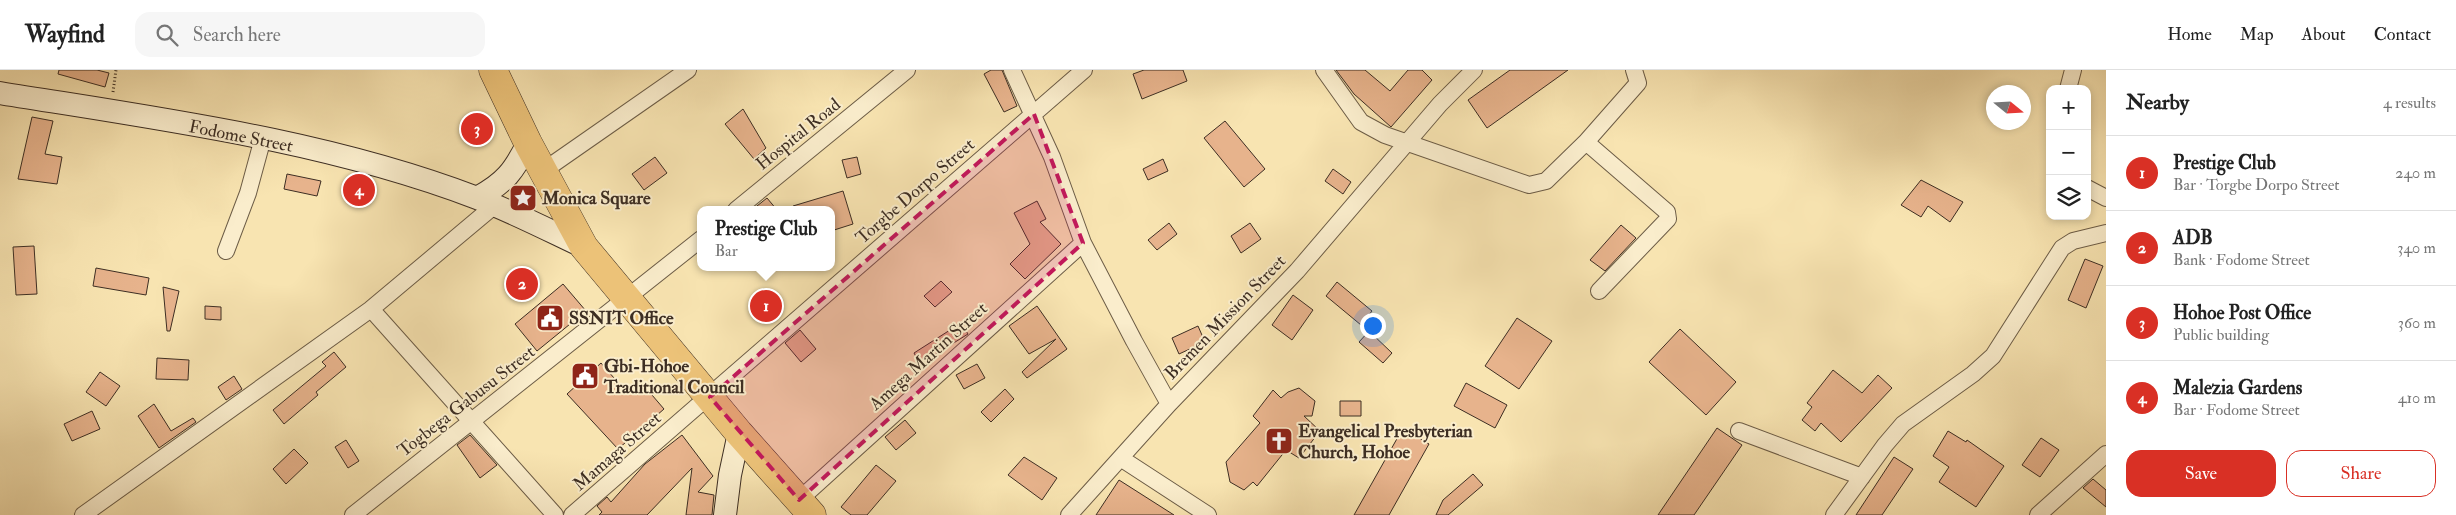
<!DOCTYPE html>
<html lang="en">
<head>
<meta charset="utf-8">
<style>
	body { margin:0; font-family:"IM FELL Double Pica",serif; background:#f6f6f6; color:#222 }
	.controls { position:absolute; right:15px; top:15px; display:grid; overflow:hidden; border-radius:10px; box-shadow:0 2px 8px #0003 }
	.controls button { width:45px; height:45px; display:grid; place-items:center; padding:0; border:0; border-bottom:1px solid #e0e0e0; background:#fff; color:#222; font:25px sans-serif }
	.compass { position:absolute; left:1986px; top:15px; width:45px; height:45px; border-radius:50%; background:#fff; box-shadow:0 2px 8px #0003; rotate:108deg }
	.you { position:absolute; left:1372px; top:255px; width:18px; height:18px; margin:-12px; border:4px solid #fff; border-radius:50%; background:#1a73e8; box-shadow:0 0 0 8px #1a73e833 }
	.badge { display:grid; place-items:center; width:32px; height:32px; border-radius:50%; background:#d93025; color:#fff; font-size:16px; font-weight:700 }
	.pin { position:absolute; translate:-50% -50%; border:2px solid #fff; box-shadow:0 1px 5px #0006 }
	.popup { position:absolute; left:697px; top:136px; width:138px; height:65px; box-sizing:border-box; display:grid; place-content:center; border-radius:10px; background:#fff; filter:drop-shadow(0 1px 4px #0005); font-size:16px; white-space:nowrap; color:#767676 }
	.popup b { font-size:19px; color:#222 }
	.popup::after { content:''; position:absolute; left:50%; top:100%; margin-left:-10px; border:10px solid transparent; border-top-color:#fff }
	.list { margin:0; padding:0; list-style:none }
	h2 { display:flex; justify-content:space-between; align-items:center; height:65px; margin:0; padding:0 20px; font-size:21px }
	h2 small { font-size:16px; font-weight:400; color:#767676 }
	.list li { display:grid; grid-template-columns:32px 1fr auto; gap:15px; align-items:center; box-sizing:border-box; height:75px; padding:0 20px; border-top:1px solid #e0e0e0 }
	.list b { display:block; font-size:19px; white-space:nowrap }
	.list p { margin:0; font-size:16px; white-space:nowrap; color:#767676 }
	.list em { font-size:16px; font-style:normal; color:#767676 }
	.actions { display:flex; gap:10px; padding:15px 20px }
	.actions a { flex:1; padding:11px 0; border:1px solid #d93025; border-radius:15px; text-align:center; font-size:18px; color:#d93025 }
	.actions .main { background:#d93025; color:#fff }
	.icon { flex:none; width:28px; height:28px; fill:none; stroke:currentColor; stroke-width:2; stroke-linecap:round; stroke-linejoin:round }
	.map { position:relative; flex:none; width:2106px; height:445px; overflow:hidden }
	header { display:flex; align-items:center; gap:30px; box-sizing:border-box; height:70px; padding:0 25px; background:#fff; border-bottom:1px solid #e0e0e0 }
	header strong { font-size:24px }
	nav { display:flex; gap:28px; margin-inline-start:auto; font-size:18px }
	.search { width:350px; height:45px; background:#f6f6f6; display:flex; align-items:center; gap:12px; box-sizing:border-box; padding:0 18px; border-radius:15px; color:#767676; font-size:19px }
	main { display:flex }
	aside { flex:1; background:#fff }
	.map>svg:first-child { display:block }
	.building { fill:#e7b38c; stroke:#3d2e23 }
	.lines { fill:none; stroke-linecap:round; stroke-linejoin:round }
	.street-casing { stroke:#6c5c46; stroke-width:18 }
	.secondary-casing { stroke:#3d2e23; stroke-width:24 }
	.highway-casing { stroke:#3d2e23; stroke-width:29 }
	.path { stroke:#3d2e23; stroke-width:3; stroke-dasharray:1 2.5; stroke-linecap:butt }
	.street { stroke:#faedcc; stroke-width:16 }
	.secondary { stroke:#faedcc; stroke-width:22 }
	.highway { stroke:#ecc278; stroke-width:28 }
	.marked { fill:#c2185b; fill-opacity:0.2; stroke:#c2185b; stroke-width:4; stroke-dasharray:10 6; stroke-linejoin:round }
	.labels { text-anchor:middle; stroke-width:4; stroke-linejoin:round; paint-order:stroke }
	.street-label { font-size:18px; fill:#3d2e23; stroke:#faedcc }
	.poi-label { font-size:18px; font-weight:bold; fill:#3d2e23; stroke:#faedcc; text-anchor:start }
</style>
</head>
<body>
<header>
<strong>Wayfind</strong>
<div class="search"><svg class="icon" aria-label="search" viewBox="0 0 24 24"><circle cx="10" cy="10" r="6"/><path d="M15 15l6 6"/></svg>Search here</div>
<nav><a>Home</a><a>Map</a><a>About</a><a>Contact</a></nav>
</header>
<main>
<div class="map">
<svg width="2106" height="445" viewBox="0 0 2106 445">
	<rect width="100%" height="100%" fill="#f8e4b1"/>
	<filter id="stains"><feTurbulence type="fractalNoise" baseFrequency=".004" numOctaves="4"/><feColorMatrix values="0 0 0 0 .2 0 0 0 0 .09 0 0 0 0 .02 0 0 0 .5 -.17"/></filter>
	<radialGradient id="worn" r=".72"><stop offset=".6" stop-color="#630" stop-opacity="0"/><stop offset="1" stop-color="#630" stop-opacity=".3"/></radialGradient>
	<!-- building -->
	<path class="building" d="M59,0H97L109,3L105,17L58,4Z
		M991,0H1002L1017,36L1004,42L984,4Z
		M1144,0H1183L1187,11L1142,29L1133,4Z
		M1336,0H1365L1390,21L1408,0H1422L1432,10L1391,57L1354,24Z
		M1510,0H1568L1487,58L1468,30Z
		M743,39L766,78L754,89L725,54Z
		M32,47L53,51L45,84L62,87L57,114L18,109Z
		M1225,51L1265,99L1244,117L1204,68Z
		M655,87L667,103L644,120L632,104Z
		M857,87L861,104L847,108L842,90Z
		M1163,89L1168,101L1148,110L1143,99Z
		M1333,99L1351,112L1343,124L1325,111Z
		M287,104L321,111L317,126L284,119Z
		M1921,110L1963,132L1950,152L1928,136L1921,147L1901,135Z
		M843,121L853,154L831,161V140H793V136Z
		M767,128L777,140H752Z
		M1037,131L1046,149L1040,152L1061,174L1025,209L1010,194L1030,174L1014,143Z
		M1169,153L1177,164L1157,180L1148,170Z
		M1250,153L1261,169L1241,183L1231,166Z
		M1621,155L1636,168L1605,201L1590,190Z
		M34,176L37,224L16,225L13,177Z
		M2085,189L2103,196L2086,238L2068,230Z
		M96,198L149,208L146,225L93,216Z
		M941,211L952,222L935,237L924,226Z
		M1337,212L1372,241L1361,255L1326,226Z
		M563,214L586,241L537,281L515,254Z
		M163,217L179,221L170,261H167Z
		M1293,225L1313,240L1292,270L1272,255Z
		M205,236L221,237V250L205,249Z
		M1037,236L1067,279L1027,308L1022,302L1056,269L1029,284L1009,256Z
		M1517,248L1552,271L1519,319L1485,296Z
		M961,253L968,264L920,294L914,283Z
		M1198,256L1205,272L1179,284L1172,268Z
		M1680,259L1736,312L1706,345L1649,292Z
		M800,260L816,279L801,292L785,273Z
		M1369,261L1392,283L1383,293L1359,272Z
		M334,282L346,297L316,322L318,325L284,354L273,340L326,296L322,292Z
		M157,288L189,290L188,310L156,309Z
		M601,293L627,323L640,311L664,339L618,379L567,324Z
		M977,294L985,308L964,319L956,305Z
		M1833,300L1862,323L1878,305L1892,318L1841,372L1821,353L1815,361L1802,350L1812,337L1807,333Z
		M100,302L120,316L106,336L86,322Z
		M234,306L242,319L226,330L218,317Z
		M1466,313L1507,335L1495,358L1454,336Z
		M1299,318L1315,331L1312,346H1304L1320,361L1299,388L1286,380L1257,416L1253,412L1244,420L1230,412L1226,392L1260,353L1253,346L1273,320L1281,328L1288,322Z
		M1005,319L1014,329L991,352L981,342Z
		M1340,331H1361V346H1340Z
		M154,334L171,361L193,348L196,352L159,378L138,346Z
		M92,341L100,359L72,371L64,354Z
		M905,350L916,363L896,380L885,367Z
		M1403,358L1429,374L1389,445H1354Z
		M1717,358L1742,375L1694,445H1658Z
		M1948,361L1966,372L1967,370L2004,396L1976,437L1939,412L1949,397L1933,386Z
		M470,365L497,395L480,408L457,375Z
		M682,365L713,406L698,422L714,425L712,445H686L692,398L647,445H599L602,442L597,436L607,427L611,432L645,394Z
		M2041,368L2059,380L2040,407L2022,395Z
		M346,370L359,391L348,398L335,377Z
		M294,379L308,393L286,414L273,399Z
		M1024,387L1057,408L1042,430L1008,405Z
		M1894,387L1913,399L1882,445H1856Z
		M876,395L896,411L867,445H851L841,437Z
		M1473,404L1483,415L1448,445H1436L1443,430Z
		M2093,409L2106,420V437L2083,418Z
		M1119,410L1174,445H1096Z"/>
	<g class="lines">
		<defs>
			<path id="street" d="M1012,0L1052,87L1083,173L1134,271L1169,334
				M1324,0L1361,52L1385,65L1529,115L1546,111L1586,72
				M2068,19L2073,0
				M543,101L688,0
				M2087,118L2106,128
				M736,140L907,0
				M226,181L248,123L263,68
				M1599,221L1668,149L1667,142L1586,72L1638,13L1634,0
				M371,239L555,445
				M1739,361L1862,407
				M1122,389L1208,445
				M799,430L1083,173
				M83,445L371,239L495,135
				M353,445L701,169
				M572,445L1084,0
				M1069,445L1169,334L1297,201L1440,34L1474,0
				M1834,445L1885,375L1903,354L1973,304L1993,286L2062,178L2073,171L2106,163
				M2038,445L2106,384"/>
			<path id="secondary" d="M0,23C160,49 325,70 477,128C513,142 548,160 584,177
				M477,128C505,113 514,101 528,73
				M725,445L730,405L739,363"/>
			<path id="highway" d="M493,0L528,73L584,177L739,363L812,445"/>
		</defs>
		<!-- street casing -->
		<use href="#street" class="street-casing"/>
		<!-- secondary casing -->
		<use href="#secondary" class="secondary-casing"/>
		<!-- highway casing -->
		<use href="#highway" class="highway-casing"/>
		<!-- path -->
		<path class="path" d="M113,22L116,0"/>
		<!-- street -->
		<use href="#street" class="street"/>
		<!-- secondary -->
		<use href="#secondary" class="secondary"/>
		<!-- highway -->
		<use href="#highway" class="highway"/>
	</g>
	<!-- marked area -->
	<path class="marked" d="M1034,44L1083,173L799,430L710,327Z"/>
	<!-- icons -->
	<defs>
		<symbol id="sight-square" viewBox="-11 -11 22 22"><rect x="-9" y="-9" width="18" height="18" rx="4" fill="#8f2418" stroke="#faedcc"/><path d="M0-6L1.8-2.2L6-1.7L2.9 1.2L3.7 5.4L0 3.3L-3.7 5.4L-2.9 1.2L-6-1.7L-1.8-2.2Z" fill="#fff"/></symbol>
		<symbol id="civic-square" viewBox="-11 -11 22 22"><rect x="-9" y="-9" width="18" height="18" rx="4" fill="#8f2418" stroke="#faedcc"/><path d="M-.6-6.5H3V-4.5H.6V-3L4-1V1h2V6H-6V1h2V-1L-.6-3ZM-1.2 2.5V6h2.4V2.5Z" fill="#fff"/></symbol>
		<symbol id="church-square" viewBox="-11 -11 22 22"><rect x="-9" y="-9" width="18" height="18" rx="4" fill="#8f2418" stroke="#faedcc"/><path d="M-1.2-6h2.4v3.5h3.3v2.4h-3.3V6h-2.4V-.1h-3.3v-2.4h3.3Z" fill="#fff"/></symbol>
	</defs>
	<g fill-rule="evenodd">
		<use href="#sight-square" x="507" y="112" width="32" height="32"/>
		<use href="#civic-square" x="534" y="232" width="32" height="32"/>
		<use href="#civic-square" x="569" y="290" width="32" height="32"/>
		<use href="#church-square" x="1263" y="355" width="32" height="32"/>
	</g>
	<g class="labels">
		<!-- street labels -->
		<g class="street-label">
			<text transform="translate(798 64) rotate(-39)" y="6">Hospital Road</text>
			<text transform="translate(241 66) rotate(11)" y="6">Fodome Street</text>
			<text transform="translate(915 121) rotate(-41)" y="6">Torgbe Dorpo Street</text>
			<text transform="translate(1225 247) rotate(-46)" y="6">Bremen Mission Street</text>
			<text transform="translate(928 286) rotate(-42)" y="6">Amega Martin Street</text>
			<text transform="translate(466 331) rotate(-38)" y="6">Togbega Gabusu Street</text>
			<text transform="translate(617 381) rotate(-41)" y="6">Mamaga Street</text>
		</g>
		<!-- poi labels -->
		<g class="poi-label">
			<text x="542" y="134">Monica Square</text>
			<text x="569" y="254">SSNIT Office</text>
			<text x="604" y="302">Gbi-Hohoe<tspan x="604" dy="21">Traditional Council</tspan></text>
			<text x="1298" y="367">Evangelical Presbyterian<tspan x="1298" dy="21">Church, Hohoe</tspan></text>
		</g>
	</g>
	<rect width="100%" height="100%" filter="url(#stains)"/>
	<rect width="100%" height="100%" fill="url(#worn)"/>
</svg>
<div class="controls">
<button>+</button>
<button>−</button>
<button><svg class="icon" aria-label="layers" viewBox="0 0 24 24"><path d="M12 4l9 5-9 5-9-5zM3 14l9 5 9-5"/></svg></button>
</div>
<svg class="compass" viewBox="-18 -18 36 36"><path d="M0-13l5 13h-10z" fill="#e53935"/><path d="M0 13l5-13h-10z" fill="#767676"/></svg>
<div class="you"></div>
<div class="pin badge" style="left:766px;top:236px">1</div>
<div class="popup"><b>Prestige Club</b>Bar</div>
<div class="pin badge" style="left:522px;top:214px">2</div>
<div class="pin badge" style="left:477px;top:59px">3</div>
<div class="pin badge" style="left:359px;top:120px">4</div>
</div>
<aside>
<h2>Nearby<small>4 results</small></h2>
<ul class="list">
<li><span class="badge">1</span><div><b>Prestige Club</b><p>Bar · Torgbe Dorpo Street</p></div><em>240 m</em></li>
<li><span class="badge">2</span><div><b>ADB</b><p>Bank · Fodome Street</p></div><em>340 m</em></li>
<li><span class="badge">3</span><div><b>Hohoe Post Office</b><p>Public building</p></div><em>360 m</em></li>
<li><span class="badge">4</span><div><b>Malezia Gardens</b><p>Bar · Fodome Street</p></div><em>410 m</em></li>
</ul>
<div class="actions"><a class="main">Save</a><a>Share</a></div>
</aside>
</main>
</body>
</html>
